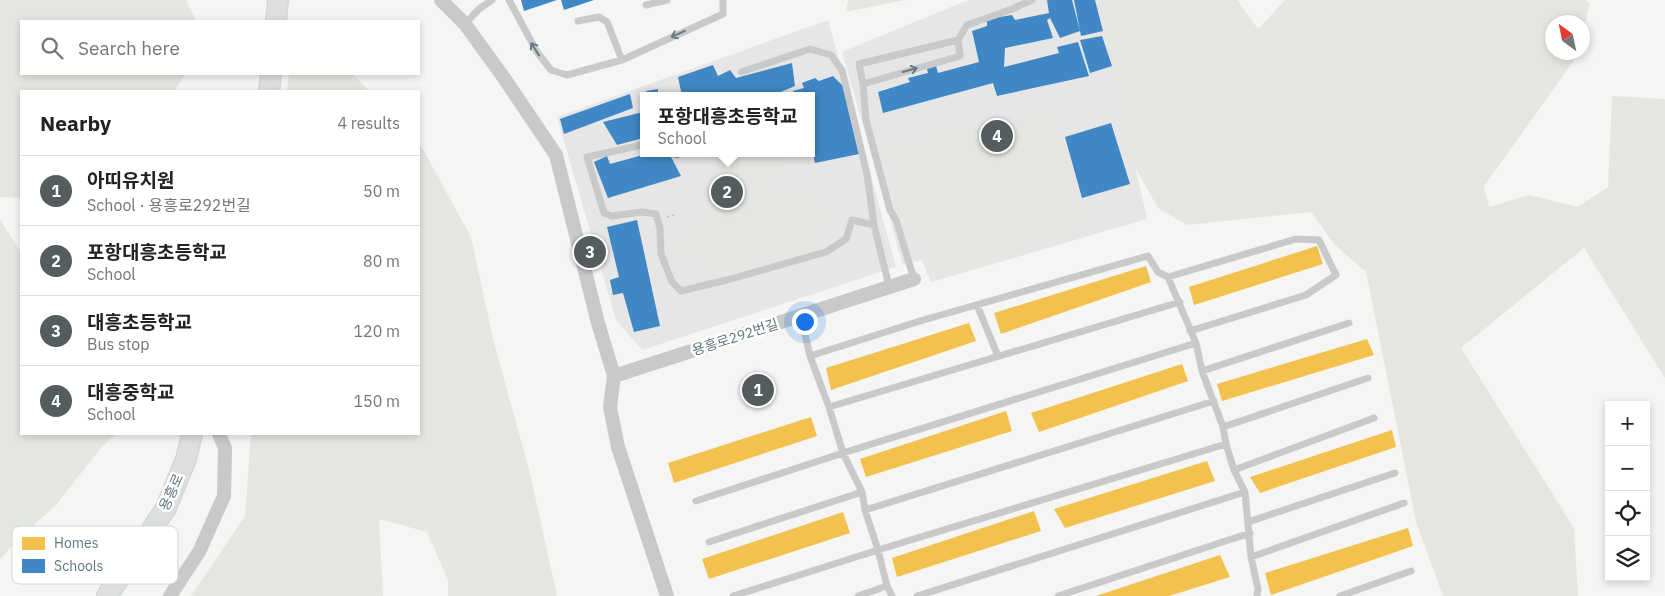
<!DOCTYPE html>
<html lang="en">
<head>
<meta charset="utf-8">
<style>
	body { margin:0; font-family:"IBM Plex Sans","Noto Sans KR",sans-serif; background:#f6f6f6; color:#222 }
	.controls { position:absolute; right:15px; bottom:15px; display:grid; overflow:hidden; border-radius:0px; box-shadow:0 2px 8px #0003 }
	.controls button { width:45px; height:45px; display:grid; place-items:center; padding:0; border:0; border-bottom:1px solid #e0e0e0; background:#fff; color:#222; font:25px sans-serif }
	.compass { position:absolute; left:1545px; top:15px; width:45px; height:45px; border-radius:50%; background:#fff; box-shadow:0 2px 8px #0003; rotate:327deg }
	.you { position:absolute; left:804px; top:321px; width:18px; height:18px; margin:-12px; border:4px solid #fff; border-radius:50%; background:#1a73e8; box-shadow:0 0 0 8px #1a73e833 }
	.badge { display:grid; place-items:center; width:32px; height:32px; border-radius:50%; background:#555c5e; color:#fff; font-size:16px; font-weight:700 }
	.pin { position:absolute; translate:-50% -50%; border:2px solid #fff; box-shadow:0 1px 5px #0006 }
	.popup { position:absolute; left:640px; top:92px; width:175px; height:65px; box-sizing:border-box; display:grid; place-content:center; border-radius:0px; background:#fff; filter:drop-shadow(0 1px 4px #0005); font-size:16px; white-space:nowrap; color:#767676 }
	.popup b { font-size:19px; color:#222 }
	.popup::after { content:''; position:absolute; left:50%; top:100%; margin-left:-10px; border:10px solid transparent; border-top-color:#fff }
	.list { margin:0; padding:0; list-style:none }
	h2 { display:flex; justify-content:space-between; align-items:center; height:65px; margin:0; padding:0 20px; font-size:21px }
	h2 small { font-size:16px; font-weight:400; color:#767676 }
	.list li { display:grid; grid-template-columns:32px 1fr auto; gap:15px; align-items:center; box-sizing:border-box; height:70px; padding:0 20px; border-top:1px solid #e0e0e0 }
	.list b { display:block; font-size:19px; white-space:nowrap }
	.list p { margin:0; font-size:16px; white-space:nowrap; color:#767676 }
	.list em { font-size:16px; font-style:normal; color:#767676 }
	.icon { flex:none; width:28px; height:28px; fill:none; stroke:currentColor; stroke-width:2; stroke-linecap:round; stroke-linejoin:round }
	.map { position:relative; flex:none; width:1665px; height:596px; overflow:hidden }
	.search { position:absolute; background:#fff; box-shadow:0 2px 8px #0003; left:20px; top:20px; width:400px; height:55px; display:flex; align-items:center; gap:12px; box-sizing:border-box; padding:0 18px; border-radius:0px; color:#767676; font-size:19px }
	.panel { position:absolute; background:#fff; box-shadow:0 2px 8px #0003; left:20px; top:90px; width:400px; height:345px; border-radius:0px }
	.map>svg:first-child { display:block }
	.built { fill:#e5e6e5; fill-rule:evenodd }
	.green { fill:#e4e7e1 }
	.homes { fill:#f2c14e }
	.schools { fill:#3f88c5 }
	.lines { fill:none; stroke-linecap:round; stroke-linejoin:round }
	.secondary-casing { stroke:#d0d2d2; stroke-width:22 }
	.path { stroke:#c5c7c7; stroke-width:2; stroke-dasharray:2.5 2.5; stroke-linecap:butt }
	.lane { stroke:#c7c9ca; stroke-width:7 }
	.street { stroke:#c7c9ca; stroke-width:14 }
	.secondary { stroke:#dddede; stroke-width:20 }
	.oneway { stroke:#657b83 }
	.labels { text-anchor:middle; stroke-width:5; stroke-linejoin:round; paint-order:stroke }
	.street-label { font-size:14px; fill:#60777f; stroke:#fff }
	.key { fill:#fff; stroke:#cfd6d9; stroke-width:1 }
	.key-label { font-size:14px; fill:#60777f }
</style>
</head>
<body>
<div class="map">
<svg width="1665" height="596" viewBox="0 0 1665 596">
	<rect width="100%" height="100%" fill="#f5f5f4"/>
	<!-- built -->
	<path class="built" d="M968,0H1098L1147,219L931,282L922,260L903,265L842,52Z
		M828,20L896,267L642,350L616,320L557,117ZM643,96H811V153H643Z"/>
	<!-- green -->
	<path class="green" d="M0,0H186L196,21H21V74H186L174,91H21V198L0,197Z
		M848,0H905L846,12Z
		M1098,0H1237L1258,29L1285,0H1585L1590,3L1583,31L1582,22H1552V52L1577,53L1575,59L1484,186L1489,207L1529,195L1578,207L1608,187L1612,96L1665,99V378L1584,248L1461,348L1574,528L1578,596H1443L1416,522L1366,272L1334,244L1311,212L1187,225L1158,208L1131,160Z
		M289,74H353L369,91H287Z
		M1053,112L1085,226L1016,251L1006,221L914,246L887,149L993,117L997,127Z
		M419,145L424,151L471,237L494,343L529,469L557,596H448V580L427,532L379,519L383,596H191L245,516L251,434H419Z
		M755,153H781L788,176L736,191L729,161Z
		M802,186L816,245L707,273L692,216Z
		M825,196L833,225L817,230L809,200Z
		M0,219L21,253V434H116L100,449L56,505L15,542L0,560Z
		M1003,224L1014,253L935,278L929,246Z
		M692,230L700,262L684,267L676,236Z"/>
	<!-- homes -->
	<path class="homes" d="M1317,246L1323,264L1194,305L1189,287Z
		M1146,266L1151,282L1001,334L994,313Z
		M969,323L976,341L831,390L826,368Z
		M1367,339L1374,355L1222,401L1217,384Z
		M1182,364L1188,381L1039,432L1031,413Z
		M1006,411L1012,431L866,477L860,459Z
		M811,417L817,436L674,483L668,463Z
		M1392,430L1396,447L1260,493L1250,477Z
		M1207,461L1215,481L1065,528L1054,509Z
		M1034,511L1041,531L897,577L892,558Z
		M843,512L850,533L709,579L702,559Z
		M1408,528L1413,546L1271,595L1265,573Z
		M1220,555L1230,577L1169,596H1096Z"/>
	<!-- schools -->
	<path class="schools" d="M521,0H557L524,11Z
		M561,0H594L564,10Z
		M1047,0H1072L1080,31L1060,38L1050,18L1047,20L1053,38L1005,48L1004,67L1059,53L1057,47L1078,42L1089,76L997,96L993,83L883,113L878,92L910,82L908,78L928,73L927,69L936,66L938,73L979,62L972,31L987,26V21L1000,17L1012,15L1015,20L1049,13Z
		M1074,0H1095L1103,31L1081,36Z
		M1102,36L1112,66L1090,73L1080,40Z
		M792,63L795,86L771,96H682L678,77L713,65L718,76L730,70L736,78Z
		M833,76L843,86L859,154L815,163L811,147V96H795L793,91L804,88L802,83L815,78L819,81Z
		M658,89V96H647L646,91Z
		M630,94L633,108L564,134L560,119Z
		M643,112V138L617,145L603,122Z
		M1111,123L1130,184L1082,198L1065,137Z
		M650,153H677L679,158L671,157L681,176L608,198L594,162L607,156L610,164Z
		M637,220L660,326L634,332L623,293L613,295L610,280L619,277L607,227Z"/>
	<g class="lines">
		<defs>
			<path id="secondary" d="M276,21L278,0
				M269,91L271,74
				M107,596L166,508L186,459L192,434"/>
		</defs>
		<!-- secondary casing -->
		<use href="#secondary" class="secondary-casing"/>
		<!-- path -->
		<path class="path" d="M667,217L674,215"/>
		<!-- lane -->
		<path class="lane" d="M509,0L537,52L551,70L567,75L622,60L723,14V0
			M646,5L667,0
			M578,21L599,17L607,22L622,60
			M465,24L479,9L492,0
			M958,40L967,25L1012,9L1032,0
			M741,72L810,49L831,55L842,70L867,174L874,225L889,286
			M863,84L960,56L958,40L859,64L863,84L866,120L890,210L896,220L914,279
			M642,145L587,157L604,213L612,216L641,212L656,214L660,228L661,254L672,282L681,291L727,280L826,252L846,239L852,220L874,225
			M977,305L998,356
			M801,316L810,356L829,407L843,453L862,492L865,510L878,550L887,586L892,596
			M1190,331L1306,295L1336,275L1319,240L1296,239L1168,277L1196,343L1202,371L1223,427L1226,444L1234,470L1245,492L1251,557L1258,589L1257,596
			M810,356L920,321L1148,256L1158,272L1168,277
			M1202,371L1349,323
			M829,407L1180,302
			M1223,427L1368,378
			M1234,470L1374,418
			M696,501L843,453L1196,343
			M865,510L1214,401
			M1248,522L1395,473
			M709,542L862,492
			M1251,557L1404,503
			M733,596L878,550L1226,444
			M858,596L887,586
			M917,596L1245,492
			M1058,596L1250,533
			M1340,596L1411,571"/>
		<!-- street -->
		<path class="street" d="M441,0L465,24L504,78L556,155L598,323L614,376L610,407L618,447L667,596
			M614,376L914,279
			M170,596L199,552L224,496L225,448L219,434"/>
		<!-- secondary -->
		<use href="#secondary" class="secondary"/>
	</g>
	<!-- one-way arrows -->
	<defs><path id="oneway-shaft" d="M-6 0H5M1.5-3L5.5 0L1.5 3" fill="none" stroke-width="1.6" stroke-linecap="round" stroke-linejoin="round" transform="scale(1.25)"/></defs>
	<g class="oneway">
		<use href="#oneway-shaft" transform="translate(678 34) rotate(155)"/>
		<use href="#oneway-shaft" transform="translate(535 49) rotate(-122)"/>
		<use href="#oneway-shaft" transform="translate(910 70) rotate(-16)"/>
	</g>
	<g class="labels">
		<!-- street labels -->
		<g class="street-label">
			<text transform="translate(735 337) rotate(-18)" y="5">용흥로292번길</text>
			<text transform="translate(171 492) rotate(-66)" y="5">용흥로</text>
		</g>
	</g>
	<!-- legend -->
	<rect x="12" y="526" width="166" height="58" rx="8" class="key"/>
	<rect x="22" y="537" width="23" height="13" fill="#f2c14e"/>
	<rect x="22" y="559" width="23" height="14" fill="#3f88c5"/>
	<g class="key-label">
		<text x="54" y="548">Homes</text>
		<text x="54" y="571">Schools</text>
	</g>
</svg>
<div class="controls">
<button>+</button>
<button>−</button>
<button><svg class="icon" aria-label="locate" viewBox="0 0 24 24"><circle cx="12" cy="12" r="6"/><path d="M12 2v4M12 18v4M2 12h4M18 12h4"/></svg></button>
<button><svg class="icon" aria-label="layers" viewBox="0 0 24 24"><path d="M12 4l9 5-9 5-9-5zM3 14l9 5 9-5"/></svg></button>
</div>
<svg class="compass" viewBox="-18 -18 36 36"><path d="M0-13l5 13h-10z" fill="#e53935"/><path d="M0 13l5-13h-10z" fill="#767676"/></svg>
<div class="you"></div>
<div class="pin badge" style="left:758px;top:390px">1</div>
<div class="pin badge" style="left:727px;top:192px">2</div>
<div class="popup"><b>포항대흥초등학교</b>School</div>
<div class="pin badge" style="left:590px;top:252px">3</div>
<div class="pin badge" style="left:997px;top:136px">4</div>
<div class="search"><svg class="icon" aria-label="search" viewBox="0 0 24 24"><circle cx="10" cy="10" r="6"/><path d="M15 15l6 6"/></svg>Search here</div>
<section class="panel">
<h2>Nearby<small>4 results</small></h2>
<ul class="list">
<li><span class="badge">1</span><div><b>아띠유치원</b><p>School · 용흥로292번길</p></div><em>50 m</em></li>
<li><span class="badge">2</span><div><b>포항대흥초등학교</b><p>School</p></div><em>80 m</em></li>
<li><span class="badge">3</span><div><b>대흥초등학교</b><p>Bus stop</p></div><em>120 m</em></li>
<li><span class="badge">4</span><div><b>대흥중학교</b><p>School</p></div><em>150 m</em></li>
</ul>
</section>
</div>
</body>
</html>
